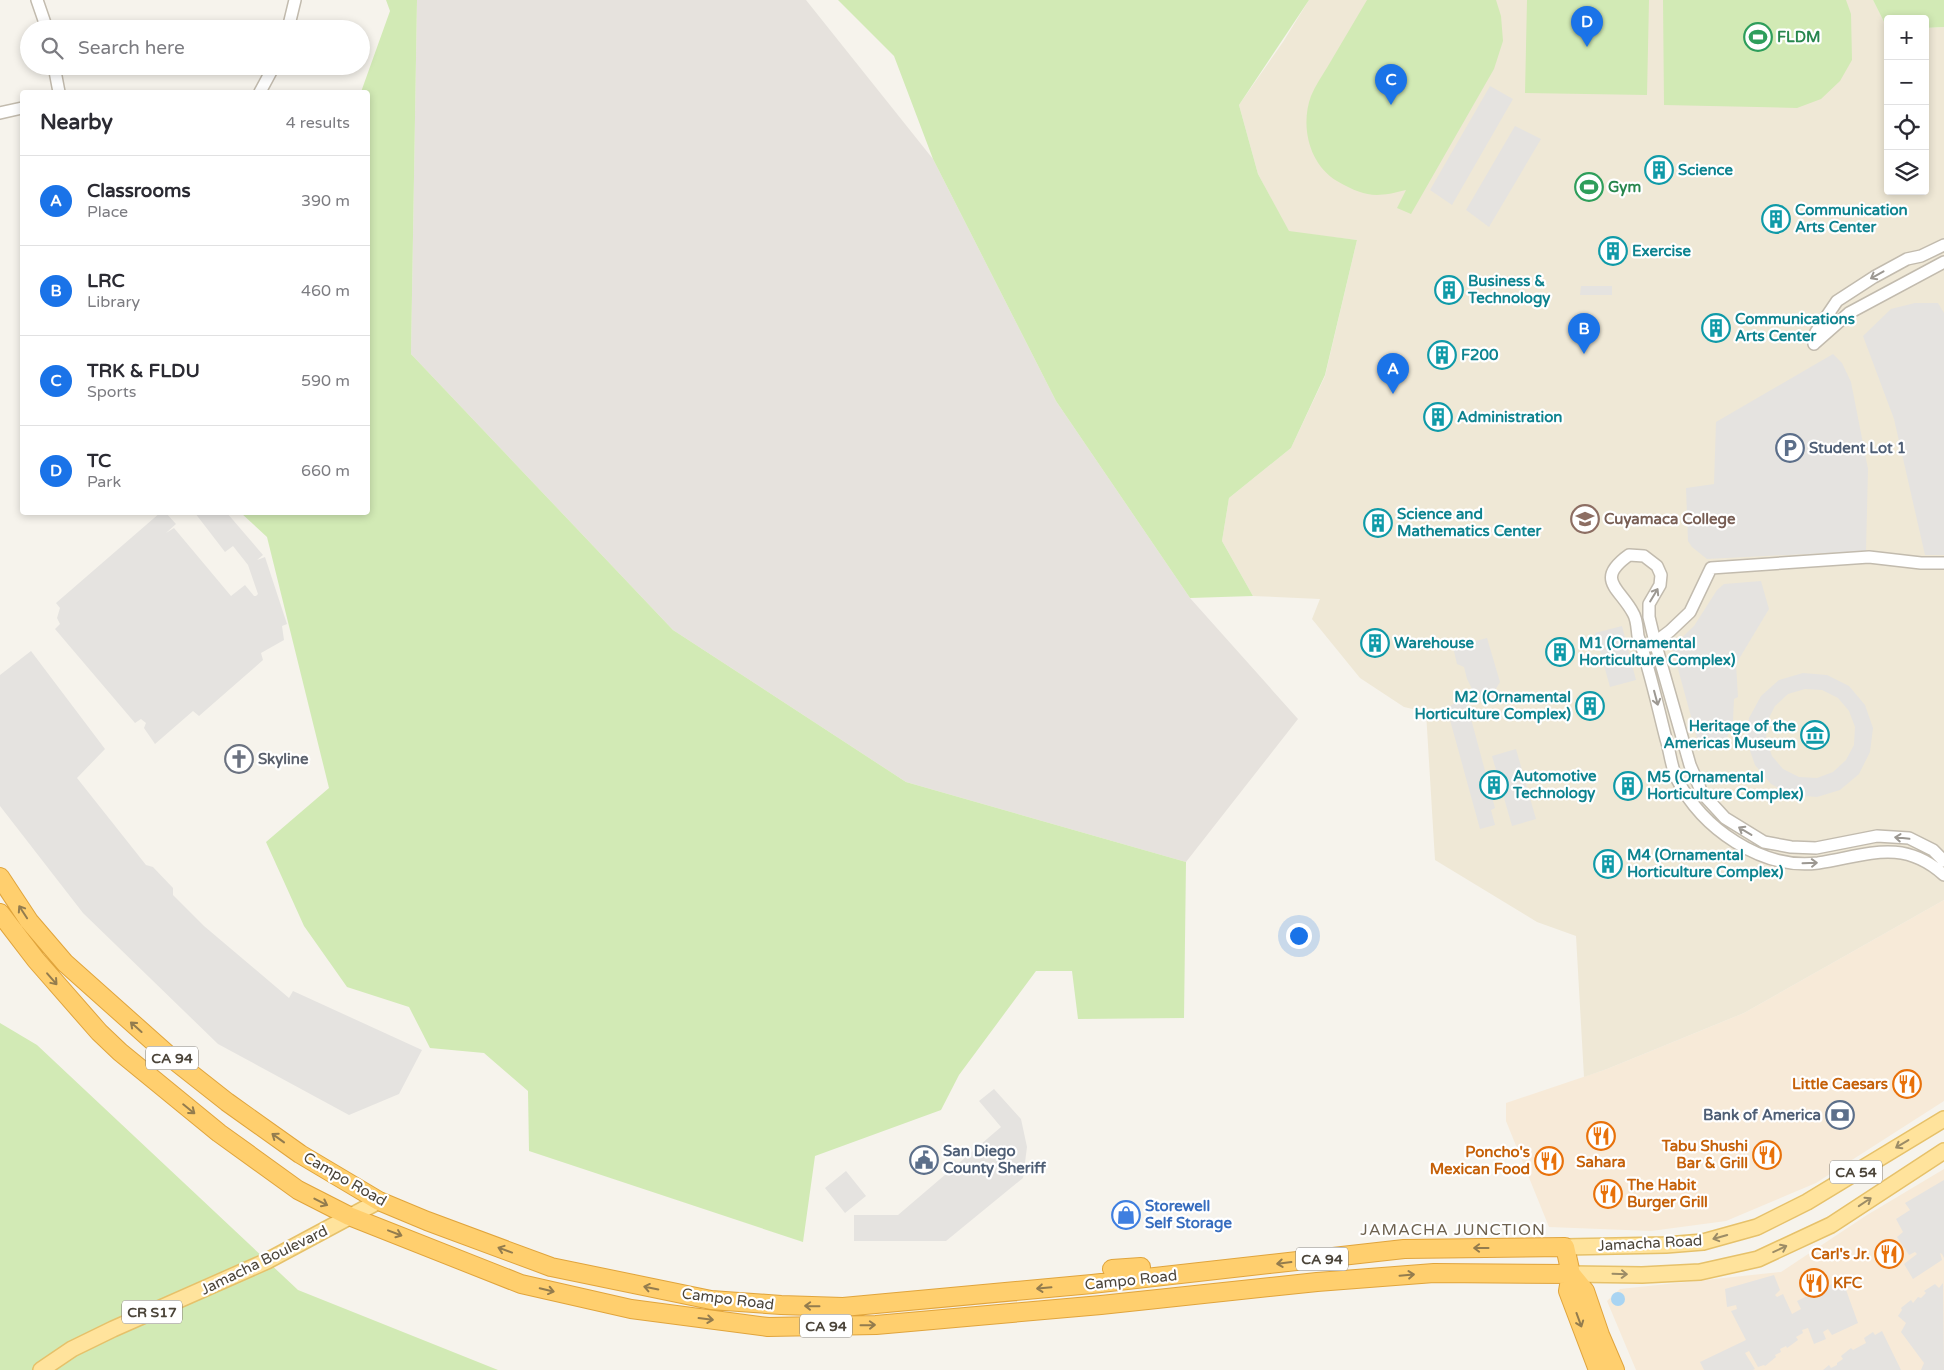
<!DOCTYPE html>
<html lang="en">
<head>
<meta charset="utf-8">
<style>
	body { margin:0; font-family:"Varela Round",sans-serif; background:#f2f2f3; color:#2b2b33 }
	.controls { position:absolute; right:15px; top:15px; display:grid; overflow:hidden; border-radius:5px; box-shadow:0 2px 8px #0003 }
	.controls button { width:45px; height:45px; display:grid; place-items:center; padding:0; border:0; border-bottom:1px solid #e1e1e2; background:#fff; color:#2b2b33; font:25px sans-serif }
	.you { position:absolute; left:1298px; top:935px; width:18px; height:18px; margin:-12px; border:4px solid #fff; border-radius:50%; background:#1a73e8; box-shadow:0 0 0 8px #1a73e833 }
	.badge { display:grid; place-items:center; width:32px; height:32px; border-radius:50%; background:#1a73e8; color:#fff; font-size:16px; font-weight:700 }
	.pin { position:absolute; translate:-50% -41px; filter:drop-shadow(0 1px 2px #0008) }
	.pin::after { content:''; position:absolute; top:26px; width:18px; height:15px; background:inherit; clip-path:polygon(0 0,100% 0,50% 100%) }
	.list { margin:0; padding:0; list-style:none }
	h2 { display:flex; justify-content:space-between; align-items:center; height:65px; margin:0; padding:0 20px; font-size:21px }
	h2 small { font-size:16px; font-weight:400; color:#7c7c81 }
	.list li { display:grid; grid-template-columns:32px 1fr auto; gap:15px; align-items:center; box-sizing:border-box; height:90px; padding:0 20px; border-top:1px solid #e1e1e2 }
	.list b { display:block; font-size:19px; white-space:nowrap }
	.list p { margin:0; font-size:16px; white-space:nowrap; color:#7c7c81 }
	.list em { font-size:16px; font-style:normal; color:#7c7c81 }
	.icon { flex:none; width:28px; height:28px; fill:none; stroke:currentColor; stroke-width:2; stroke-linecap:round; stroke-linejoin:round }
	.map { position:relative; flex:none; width:1944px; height:1370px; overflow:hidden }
	.search { position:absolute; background:#fff; box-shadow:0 2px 8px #0003; left:20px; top:20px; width:350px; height:55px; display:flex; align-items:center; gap:12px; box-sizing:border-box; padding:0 18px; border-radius:28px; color:#7c7c81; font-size:19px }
	.panel { position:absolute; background:#fff; box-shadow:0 2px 8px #0003; left:20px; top:90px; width:350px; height:425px; border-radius:5px }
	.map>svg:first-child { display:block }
	.commercial { fill:#f7ead8 }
	.industrial { fill:#e6e2dd }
	.education { fill:#efe8d6 }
	.green { fill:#d2eab5 }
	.parking { fill:#e5e3e0; fill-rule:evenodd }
	.water { fill:#a9d4f2 }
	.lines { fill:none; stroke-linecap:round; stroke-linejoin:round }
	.minor-casing { stroke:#c2bbae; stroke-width:14 }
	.major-casing { stroke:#e6c16a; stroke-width:18 }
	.highway-casing { stroke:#e0a43c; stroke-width:20 }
	.minor { stroke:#fff; stroke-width:11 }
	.major { stroke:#ffe39c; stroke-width:15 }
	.highway { stroke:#ffcf6e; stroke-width:18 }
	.oneway { stroke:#9c9892 }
	.oneway2 { stroke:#937c4e }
	.oneway3 { stroke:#9c8c66 }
	.labels { text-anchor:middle; stroke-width:4.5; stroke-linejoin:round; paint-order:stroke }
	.shield { fill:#fff; stroke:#817c74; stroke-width:1 }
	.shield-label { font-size:14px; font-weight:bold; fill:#4b4439 }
	.leisure-label { font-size:15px; font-weight:bold; fill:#27864d; stroke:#fff; text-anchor:start }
	.culture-label { font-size:15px; font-weight:bold; fill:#0d838f; stroke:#fff; text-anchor:start }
	.service-label { font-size:15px; font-weight:bold; fill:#4e5e75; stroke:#fff; text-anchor:start }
	.education-label { font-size:15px; font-weight:bold; fill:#785e54; stroke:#fff; text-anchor:start }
	.worship-label { font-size:15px; font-weight:bold; fill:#5b616d; stroke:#fff; text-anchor:start }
	.food-label { font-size:15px; font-weight:bold; fill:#c56008; stroke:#fff; text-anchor:end }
	.street-label { font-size:15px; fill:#4b4439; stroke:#fff }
	.shop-label { font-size:15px; font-weight:bold; fill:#366cbe; stroke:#fff; text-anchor:start }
	.neighbourhood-label { font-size:16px; letter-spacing:1px; fill:#6e6250; stroke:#fff }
</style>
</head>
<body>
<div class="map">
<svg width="1944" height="1370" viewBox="0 0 1944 1370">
	<rect width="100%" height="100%" fill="#f6f3ec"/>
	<!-- commercial -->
	<path class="commercial" d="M1944,900V1101L1816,1183L1726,1221L1651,1231L1549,1227L1506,1121V1103L1607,1069L1744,1013Z
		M1944,1169V1370H1636L1607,1301L1620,1289L1781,1272L1867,1215Z"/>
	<!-- industrial -->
	<path class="industrial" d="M417,0H806L933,159L1056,401L1190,598L1298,719L1186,862L906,782L673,630L411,354Z"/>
	<!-- education -->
	<path class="education" d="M1309,0H1873L1888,30V191H1925V28L1944,27V900L1744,1013L1607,1069L1584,1077L1576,936L1537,922L1435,860L1426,712L1404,707L1360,678L1312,619L1320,599L1253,596L1222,541L1229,498L1291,448L1325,376L1357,240L1289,232L1258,174L1239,105L1283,42Z"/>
	<!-- green -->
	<path class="green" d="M386,0H417L411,354L673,630L906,782L1186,862L1184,1018L1078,1019L1072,971H1036L959,1075L941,1110L815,1156L803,1242L529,1151L528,1091L484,1053L430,1048L409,1007L347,987L304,926L266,842L329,788L267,537L241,513L368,512V92H361L390,11Z
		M838,0H1309L1239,105L1258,174L1289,231L1357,240L1325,375L1291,448L1229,498L1222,541L1253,596L1190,598L1056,401L933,159L894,56Z
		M1367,0H1496L1501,16L1503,41L1494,69L1411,214L1397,208L1406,190C1375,198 1365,197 1337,181C1309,164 1300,126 1311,96C1315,86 1322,76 1328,66C1341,44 1354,22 1367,0Z
		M1527,0H1649L1647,95L1525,93Z
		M1663,0H1846L1851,14L1852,60L1840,81L1821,99L1797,108L1664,105Z
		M1873,0H1944V27L1925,28V19H1888V30Z
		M0,1023L37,1045L298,1290L498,1370H0Z"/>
	<!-- parking -->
	<path class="parking" d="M1490,86L1513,99L1452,205L1430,190Z
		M1515,126L1541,139L1489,227L1466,210Z
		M1581,286H1612V295H1580Z
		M1915,303H1938L1944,313V555H1925L1894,419L1863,336L1891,309Z
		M1833,354L1842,363L1851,382L1868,469L1866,551L1707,559L1692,547L1688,541L1686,488L1714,484L1716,422Z
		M161,512L166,513L176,524L166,533L174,528L231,596L245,585L254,596H256L258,594L248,565L233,546L225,552L195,513H227L263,555L257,560L265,557L287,624L282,626L284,640L261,653L263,660L199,716L193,711L155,744L144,728L146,723L141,719L135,723L55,629L60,624L57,618L60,608L56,603Z
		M1761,581L1769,609L1736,664L1738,697L1734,699L1733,720L1727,738L1729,746L1709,751L1707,744L1699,746L1672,647L1694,626L1717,590L1724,584Z
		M1622,626L1636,680L1610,687L1595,633Z
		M1487,638L1500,682L1494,692L1476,697L1467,679L1464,667L1457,664L1453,647Z
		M31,651L105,749L77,778L146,865L153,867L173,888V895L204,926L289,998L293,991L422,1050L399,1094L349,1115L218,1044L83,913L0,806V675Z
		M1803,673L1827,675L1849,686L1865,705L1873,728L1870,752L1859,774L1840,790L1817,797L1792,795L1771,784L1755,765L1747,742L1749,718L1761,696L1779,680ZM1805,689L1822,690L1838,698L1849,711L1855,727L1854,745L1846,760L1833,772L1817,778L1799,777L1783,769L1772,756L1766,739L1767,722L1775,706L1788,694Z
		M1466,700L1495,808L1491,810L1495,825L1480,829L1450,720L1451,705Z
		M1516,749L1536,819L1512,826L1492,756Z
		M994,1089L1021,1119L1027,1147L1023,1178L946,1241H854V1215H898L1001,1127L979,1101Z
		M846,1171L866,1196L845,1213L825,1188Z
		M1944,1180V1258L1942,1254L1940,1253L1942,1260L1913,1279L1904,1264L1917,1254L1915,1252L1909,1255L1897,1237L1903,1232L1896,1219L1910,1210L1905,1203Z
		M1774,1275L1780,1290L1775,1295L1777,1297L1783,1294L1792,1314L1801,1309L1797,1301L1832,1284L1836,1285L1840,1290L1845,1287L1858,1323L1832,1335L1828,1329L1823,1332L1826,1339L1814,1344L1808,1328L1802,1330L1803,1333L1796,1337L1798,1340L1787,1348L1786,1346L1780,1349L1781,1352L1775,1355L1776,1357L1765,1366L1764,1365L1758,1367L1749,1351L1745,1353L1755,1369L1753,1370H1704L1700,1362L1746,1340L1731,1311L1737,1309L1736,1305L1727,1307L1725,1289Z
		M1943,1283L1944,1370H1921L1924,1363L1901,1332L1906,1323L1898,1316L1902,1310L1901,1308L1911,1300L1913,1303L1918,1297L1921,1298L1926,1293L1924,1291L1935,1284L1939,1288Z
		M1882,1331L1901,1370H1823L1829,1365L1831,1368L1837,1365V1363L1843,1359L1841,1356L1851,1348L1853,1350L1866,1343L1864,1338L1873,1332L1875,1335Z"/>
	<!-- water -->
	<path class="water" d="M1611 1299a7 7 0 1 1 14 0a7 7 0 1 1-14 0Z"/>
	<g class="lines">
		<defs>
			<path id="minor" d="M37,0L47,29
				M288,29L295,0
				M54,66L59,92
				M260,92L274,66
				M0,113L22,108
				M1815,343L1849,313L1944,262
				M1814,344L1816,332L1837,301L1874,277L1907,259L1921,256L1944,245
				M1650,646L1670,631L1690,612L1711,568L1869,557L1921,563H1944
				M1944,861L1933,850L1909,838L1877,836L1816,848L1791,847L1764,842L1725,818L1702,793L1690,765L1655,642L1649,617V604L1660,585L1661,575L1657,566L1644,556L1629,555C1594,580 1620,588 1633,613C1637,619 1637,629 1638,636C1650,670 1657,704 1666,739C1670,751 1671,767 1677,779C1702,828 1761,870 1818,863C1866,856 1902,837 1944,875"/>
			<path id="major" d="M1565,1247L1666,1245L1703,1242L1757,1227L1807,1202L1944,1119
				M1571,1274L1642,1275L1700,1272L1758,1259L1831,1225L1944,1151
				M41,1370L72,1349L113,1329L267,1261L379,1201"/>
			<path id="highway" d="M0,877L29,921L65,963L175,1061L227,1102L300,1154L379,1201L427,1221L551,1267L711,1300L781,1305L843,1307L1092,1284L1404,1249L1565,1247L1571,1274L1568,1291L1598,1370
				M0,913L36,960L99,1032L120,1052L219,1133L298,1190L349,1216L521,1284L631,1309L768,1327L876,1325L1101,1305L1317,1282L1434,1273L1571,1274L1585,1291L1600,1335L1615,1370
				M1112,1269L1141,1267"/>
		</defs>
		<!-- minor casing -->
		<use href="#minor" class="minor-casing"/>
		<!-- major casing -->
		<use href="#major" class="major-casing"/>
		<!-- highway casing -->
		<use href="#highway" class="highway-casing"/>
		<!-- minor -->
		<use href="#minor" class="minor"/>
		<!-- major -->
		<use href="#major" class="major"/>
		<!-- highway -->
		<use href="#highway" class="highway"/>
	</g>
	<!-- one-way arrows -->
	<defs><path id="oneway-shaft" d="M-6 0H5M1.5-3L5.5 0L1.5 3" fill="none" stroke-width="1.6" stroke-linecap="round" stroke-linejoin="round" transform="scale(1.25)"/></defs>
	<g class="oneway">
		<use href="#oneway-shaft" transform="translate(1877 275) rotate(151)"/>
		<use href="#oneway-shaft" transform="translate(1654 595) rotate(-59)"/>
		<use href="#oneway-shaft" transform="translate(1656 698) rotate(75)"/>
		<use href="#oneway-shaft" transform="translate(1745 831) rotate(-149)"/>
		<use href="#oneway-shaft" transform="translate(1902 838) rotate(-174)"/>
		<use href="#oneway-shaft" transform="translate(1810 863) rotate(-2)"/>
	</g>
	<g class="oneway2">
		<use href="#oneway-shaft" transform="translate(23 912) rotate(-123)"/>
		<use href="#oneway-shaft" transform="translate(52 979) rotate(49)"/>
		<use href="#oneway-shaft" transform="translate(136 1027) rotate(-138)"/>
		<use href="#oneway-shaft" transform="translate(189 1109) rotate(39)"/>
		<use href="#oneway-shaft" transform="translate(278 1138) rotate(-144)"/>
		<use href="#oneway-shaft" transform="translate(321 1202) rotate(27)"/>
		<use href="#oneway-shaft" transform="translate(395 1233) rotate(21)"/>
		<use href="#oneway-shaft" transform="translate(1481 1248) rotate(-180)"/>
		<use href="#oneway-shaft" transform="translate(505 1250) rotate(-160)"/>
		<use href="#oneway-shaft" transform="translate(1284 1263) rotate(173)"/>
		<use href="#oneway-shaft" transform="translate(1407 1275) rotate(-5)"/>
		<use href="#oneway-shaft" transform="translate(651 1288) rotate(-169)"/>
		<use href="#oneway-shaft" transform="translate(1044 1288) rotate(175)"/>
		<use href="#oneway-shaft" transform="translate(547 1290) rotate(13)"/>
		<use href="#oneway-shaft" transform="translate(812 1306) rotate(-179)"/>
		<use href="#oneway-shaft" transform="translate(706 1319) rotate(7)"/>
		<use href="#oneway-shaft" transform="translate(1579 1320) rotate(70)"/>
		<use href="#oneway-shaft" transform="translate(868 1325) rotate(-1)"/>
	</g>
	<g class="oneway3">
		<use href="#oneway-shaft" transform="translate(1902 1144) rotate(149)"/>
		<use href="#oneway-shaft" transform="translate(1865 1202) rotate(-34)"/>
		<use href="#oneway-shaft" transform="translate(1720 1237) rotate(164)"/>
		<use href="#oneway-shaft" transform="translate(1780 1249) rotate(-25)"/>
		<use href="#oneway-shaft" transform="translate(1620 1274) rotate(2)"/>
	</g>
	<!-- icons -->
	<defs>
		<symbol id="stadium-ring" viewBox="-11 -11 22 22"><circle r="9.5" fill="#fff" stroke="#2e9e5b" stroke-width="1.5"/><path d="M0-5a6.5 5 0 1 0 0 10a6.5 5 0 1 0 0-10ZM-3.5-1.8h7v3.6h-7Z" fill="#2e9e5b"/></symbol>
		<symbol id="building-ring" viewBox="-11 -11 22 22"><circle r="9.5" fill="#fff" stroke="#0f9aa8" stroke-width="1.5"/><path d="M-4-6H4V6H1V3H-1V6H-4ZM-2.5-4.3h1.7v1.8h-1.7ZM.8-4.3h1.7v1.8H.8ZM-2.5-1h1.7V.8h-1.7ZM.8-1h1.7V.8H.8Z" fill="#0f9aa8"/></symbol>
		<symbol id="parking-ring" viewBox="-11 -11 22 22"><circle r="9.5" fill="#fff" stroke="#5c6f8a" stroke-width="1.5"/><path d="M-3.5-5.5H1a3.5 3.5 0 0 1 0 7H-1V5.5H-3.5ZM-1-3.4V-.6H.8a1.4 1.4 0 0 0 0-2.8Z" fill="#5c6f8a"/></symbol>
		<symbol id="university-ring" viewBox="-11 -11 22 22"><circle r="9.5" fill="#fff" stroke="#8d6e63" stroke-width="1.5"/><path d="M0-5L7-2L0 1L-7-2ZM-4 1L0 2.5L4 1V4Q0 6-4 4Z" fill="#8d6e63"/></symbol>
		<symbol id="museum-ring" viewBox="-11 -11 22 22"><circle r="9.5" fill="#fff" stroke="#0f9aa8" stroke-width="1.5"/><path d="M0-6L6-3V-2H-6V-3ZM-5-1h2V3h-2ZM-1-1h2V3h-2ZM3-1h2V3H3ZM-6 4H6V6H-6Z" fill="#0f9aa8"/></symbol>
		<symbol id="church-ring" viewBox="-11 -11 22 22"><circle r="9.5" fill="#fff" stroke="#6b7280" stroke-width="1.5"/><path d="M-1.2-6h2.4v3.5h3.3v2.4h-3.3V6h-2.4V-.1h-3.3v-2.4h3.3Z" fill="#6b7280"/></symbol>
		<symbol id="restaurant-ring" viewBox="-11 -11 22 22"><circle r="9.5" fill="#fff" stroke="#e8710a" stroke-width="1.5"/><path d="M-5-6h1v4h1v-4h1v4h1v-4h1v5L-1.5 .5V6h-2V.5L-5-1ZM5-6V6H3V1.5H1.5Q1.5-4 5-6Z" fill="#e8710a"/></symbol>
		<symbol id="bank-ring" viewBox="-11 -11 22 22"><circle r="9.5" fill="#fff" stroke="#5c6f8a" stroke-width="1.5"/><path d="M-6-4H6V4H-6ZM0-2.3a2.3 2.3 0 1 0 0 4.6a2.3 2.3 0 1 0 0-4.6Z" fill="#5c6f8a"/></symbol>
		<symbol id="civic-ring" viewBox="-11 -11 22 22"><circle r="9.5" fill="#fff" stroke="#5c6f8a" stroke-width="1.5"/><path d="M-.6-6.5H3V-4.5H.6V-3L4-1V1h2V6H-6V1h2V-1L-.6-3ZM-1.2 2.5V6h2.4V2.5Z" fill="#5c6f8a"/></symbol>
		<symbol id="shop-ring" viewBox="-11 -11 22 22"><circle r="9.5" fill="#fff" stroke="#3f7fe0" stroke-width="1.5"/><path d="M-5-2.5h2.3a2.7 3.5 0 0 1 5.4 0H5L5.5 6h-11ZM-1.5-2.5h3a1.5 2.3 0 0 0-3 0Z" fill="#3f7fe0"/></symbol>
	</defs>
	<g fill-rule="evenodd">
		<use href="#stadium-ring" x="1742" y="21" width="32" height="32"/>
		<use href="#building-ring" x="1643" y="154" width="32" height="32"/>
		<use href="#stadium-ring" x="1573" y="171" width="32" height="32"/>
		<use href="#building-ring" x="1760" y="203" width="32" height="32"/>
		<use href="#building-ring" x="1597" y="235" width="32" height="32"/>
		<use href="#building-ring" x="1433" y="274" width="32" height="32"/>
		<use href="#building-ring" x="1700" y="312" width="32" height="32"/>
		<use href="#building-ring" x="1426" y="339" width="32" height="32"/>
		<use href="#building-ring" x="1422" y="401" width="32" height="32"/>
		<use href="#parking-ring" x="1774" y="432" width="32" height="32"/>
		<use href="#university-ring" x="1569" y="503" width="32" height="32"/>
		<use href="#building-ring" x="1362" y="507" width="32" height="32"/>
		<use href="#building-ring" x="1359" y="627" width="32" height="32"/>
		<use href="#building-ring" x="1544" y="636" width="32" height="32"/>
		<use href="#building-ring" x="1574" y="690" width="32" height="32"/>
		<use href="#museum-ring" x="1799" y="719" width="32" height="32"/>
		<use href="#church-ring" x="223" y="743" width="32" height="32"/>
		<use href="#building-ring" x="1478" y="769" width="32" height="32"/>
		<use href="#building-ring" x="1612" y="770" width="32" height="32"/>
		<use href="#building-ring" x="1592" y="848" width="32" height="32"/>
		<use href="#restaurant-ring" x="1891" y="1068" width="32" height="32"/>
		<use href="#bank-ring" x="1824" y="1099" width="32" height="32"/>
		<use href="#restaurant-ring" x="1585" y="1120" width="32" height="32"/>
		<use href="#restaurant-ring" x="1751" y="1139" width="32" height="32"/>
		<use href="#civic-ring" x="908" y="1144" width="32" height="32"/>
		<use href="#restaurant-ring" x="1533" y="1145" width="32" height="32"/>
		<use href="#restaurant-ring" x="1592" y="1178" width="32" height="32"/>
		<use href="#shop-ring" x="1110" y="1199" width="32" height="32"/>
		<use href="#restaurant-ring" x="1873" y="1238" width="32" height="32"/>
		<use href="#restaurant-ring" x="1798" y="1267" width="32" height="32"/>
	</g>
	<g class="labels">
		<!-- shield labels -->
		<g class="shield">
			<rect x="146" y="1046.5" width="52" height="23" rx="4"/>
			<rect x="1830" y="1160.5" width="52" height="23" rx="4"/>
			<rect x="1296" y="1247.5" width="52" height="23" rx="4"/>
			<rect x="122" y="1300.5" width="60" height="23" rx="4"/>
			<rect x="800" y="1314.5" width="52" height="23" rx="4"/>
		</g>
		<g class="shield-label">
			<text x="172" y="1063">CA 94</text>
			<text x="1856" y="1177">CA 54</text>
			<text x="1322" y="1264">CA 94</text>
			<text x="152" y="1317">CR S17</text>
			<text x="826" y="1331">CA 94</text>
		</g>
		<!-- leisure labels -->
		<g class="leisure-label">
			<text x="1777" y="42">FLDM</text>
			<text x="1608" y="192">Gym</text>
		</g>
		<!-- culture labels -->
		<g class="culture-label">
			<text x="1678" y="175">Science</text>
			<text x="1795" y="215">Communication<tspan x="1795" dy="17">Arts Center</tspan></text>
			<text x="1632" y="256">Exercise</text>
			<text x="1468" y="286">Business &amp;<tspan x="1468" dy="17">Technology</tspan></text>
			<text x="1735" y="324">Communications<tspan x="1735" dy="17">Arts Center</tspan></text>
			<text x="1461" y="360">F200</text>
			<text x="1457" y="422">Administration</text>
			<text x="1397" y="519">Science and<tspan x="1397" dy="17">Mathematics Center</tspan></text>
			<text x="1394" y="648">Warehouse</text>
			<text x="1579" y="648">M1 (Ornamental<tspan x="1579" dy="17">Horticulture Complex)</tspan></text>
			<text x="1571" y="702" text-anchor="end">M2 (Ornamental<tspan x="1571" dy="17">Horticulture Complex)</tspan></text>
			<text x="1796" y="731" text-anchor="end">Heritage of the<tspan x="1796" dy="17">Americas Museum</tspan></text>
			<text x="1513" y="781">Automotive<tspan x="1513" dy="17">Technology</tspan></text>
			<text x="1647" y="782">M5 (Ornamental<tspan x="1647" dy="17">Horticulture Complex)</tspan></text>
			<text x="1627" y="860">M4 (Ornamental<tspan x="1627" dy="17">Horticulture Complex)</tspan></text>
		</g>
		<!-- service labels -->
		<g class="service-label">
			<text x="1809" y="453">Student Lot 1</text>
			<text x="1821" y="1120" text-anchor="end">Bank of America</text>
			<text x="943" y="1156">San Diego<tspan x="943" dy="17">County Sheriff</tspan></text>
		</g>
		<!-- education labels -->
		<g class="education-label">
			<text x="1604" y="524">Cuyamaca College</text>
		</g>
		<!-- worship labels -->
		<g class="worship-label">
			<text x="258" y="764">Skyline</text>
		</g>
		<!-- food labels -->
		<g class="food-label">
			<text x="1888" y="1089">Little Caesars</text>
			<text x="1748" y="1151">Tabu Shushi<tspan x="1748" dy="17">Bar &amp; Grill</tspan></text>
			<text x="1530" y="1157">Poncho's<tspan x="1530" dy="17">Mexican Food</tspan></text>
			<text x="1601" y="1167" text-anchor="middle">Sahara</text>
			<text x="1627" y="1190" text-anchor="start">The Habit<tspan x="1627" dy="17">Burger Grill</tspan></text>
			<text x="1870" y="1259">Carl's Jr.</text>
			<text x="1833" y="1288" text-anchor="start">KFC</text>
		</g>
		<!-- street labels -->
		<g class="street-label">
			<text transform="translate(345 1179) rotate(30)" y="5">Campo Road</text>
			<text transform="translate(1650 1243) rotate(-3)" y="5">Jamacha Road</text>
			<text transform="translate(264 1260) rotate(-26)" y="5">Jamacha Boulevard</text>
			<text transform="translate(1131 1280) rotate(-6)" y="5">Campo Road</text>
			<text transform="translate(728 1299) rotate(7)" y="5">Campo Road</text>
		</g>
		<!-- shop labels -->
		<g class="shop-label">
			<text x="1145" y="1211">Storewell<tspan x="1145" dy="17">Self Storage</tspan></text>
		</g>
		<!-- neighbourhood labels -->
		<g class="neighbourhood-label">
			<text x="1453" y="1235">JAMACHA JUNCTION</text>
		</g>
	</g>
</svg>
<div class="controls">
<button>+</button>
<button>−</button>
<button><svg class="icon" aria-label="locate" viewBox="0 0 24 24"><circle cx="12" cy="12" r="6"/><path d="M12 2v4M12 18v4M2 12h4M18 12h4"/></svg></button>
<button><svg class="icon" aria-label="layers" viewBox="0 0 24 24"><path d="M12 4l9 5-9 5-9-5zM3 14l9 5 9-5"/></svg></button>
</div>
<div class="you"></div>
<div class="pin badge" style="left:1393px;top:394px">A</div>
<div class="pin badge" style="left:1584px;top:354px">B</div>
<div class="pin badge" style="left:1391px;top:105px">C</div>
<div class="pin badge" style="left:1587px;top:47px">D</div>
<div class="search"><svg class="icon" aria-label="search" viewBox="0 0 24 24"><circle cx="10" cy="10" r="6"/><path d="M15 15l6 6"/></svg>Search here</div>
<section class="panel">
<h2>Nearby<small>4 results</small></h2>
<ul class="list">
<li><span class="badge">A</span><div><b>Classrooms</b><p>Place</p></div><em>390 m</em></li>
<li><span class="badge">B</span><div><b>LRC</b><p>Library</p></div><em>460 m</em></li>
<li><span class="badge">C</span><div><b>TRK &amp; FLDU</b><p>Sports</p></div><em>590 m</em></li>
<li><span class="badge">D</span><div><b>TC</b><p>Park</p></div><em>660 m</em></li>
</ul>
</section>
</div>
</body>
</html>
